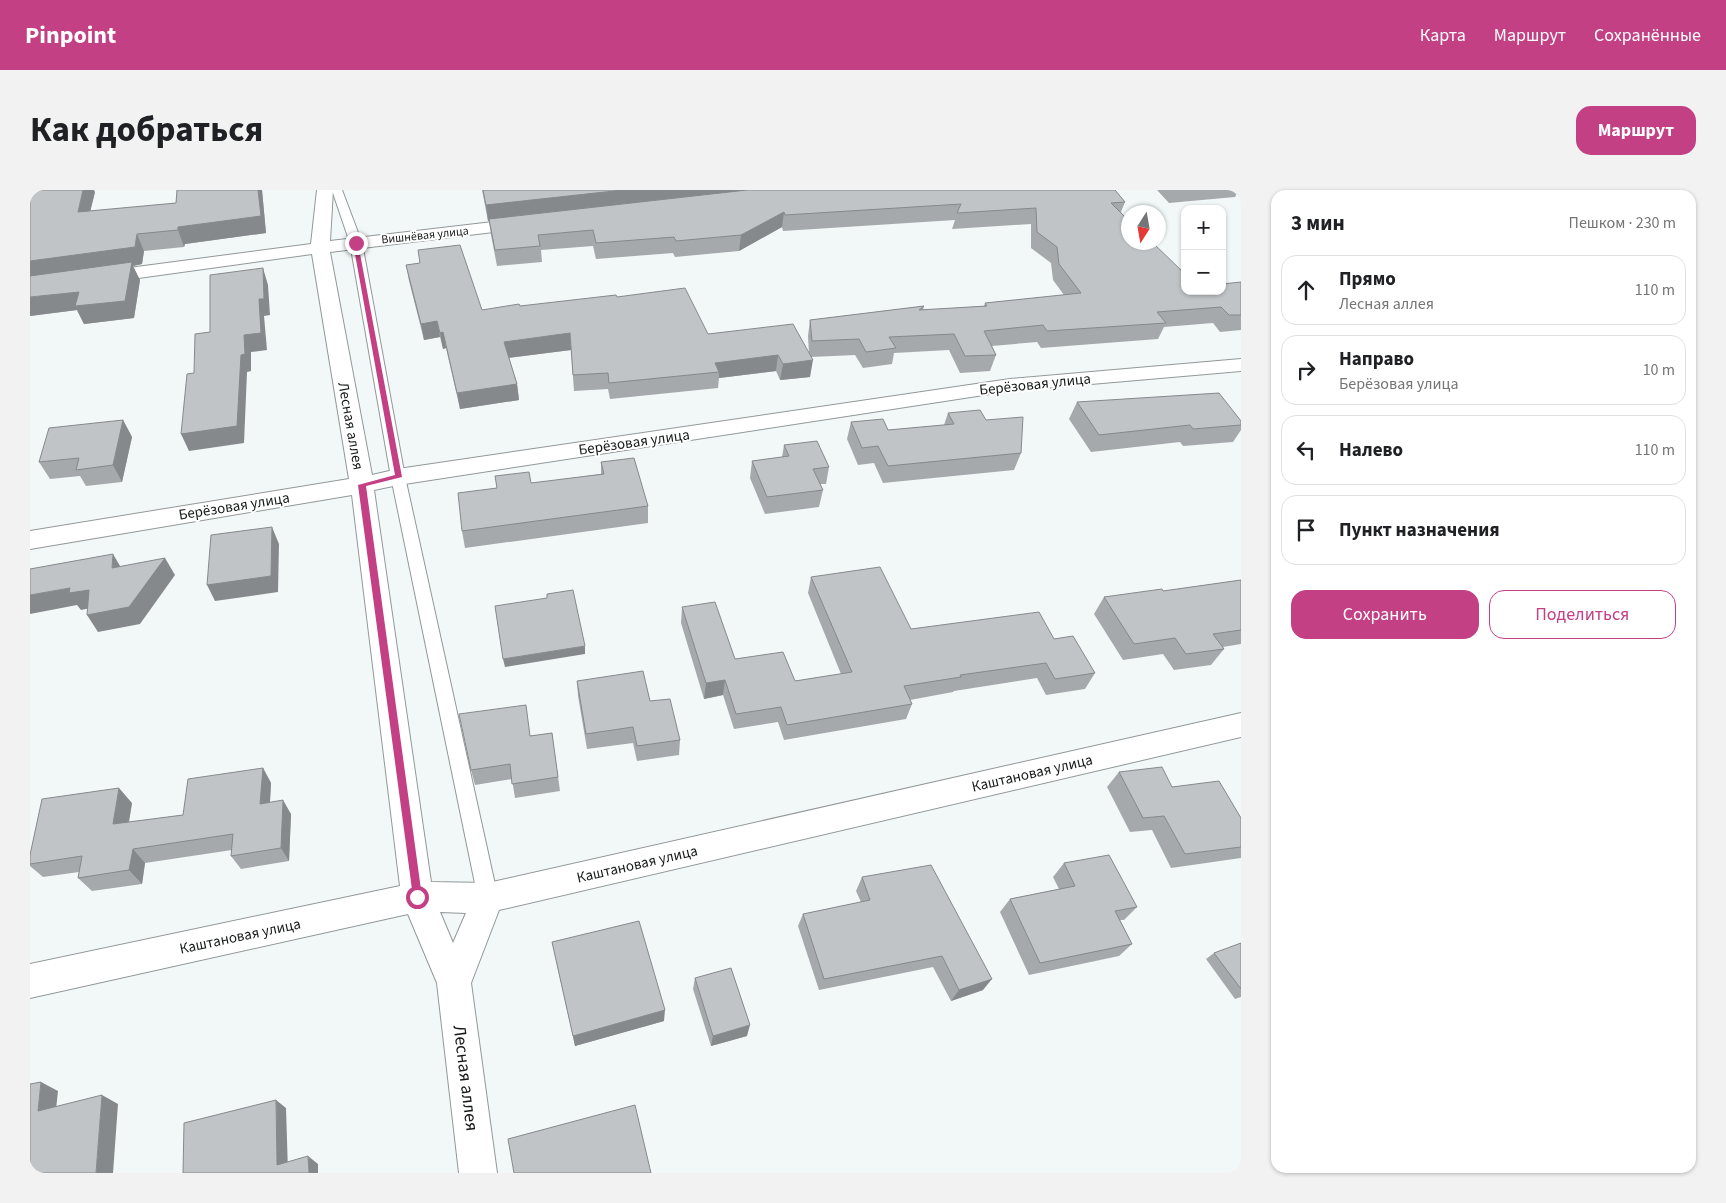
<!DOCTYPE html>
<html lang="ru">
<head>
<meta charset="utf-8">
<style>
	body { margin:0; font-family:"Source Sans 3",sans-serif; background:#f2f2f2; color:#202124 }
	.controls { position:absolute; right:15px; top:15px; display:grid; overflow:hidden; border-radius:10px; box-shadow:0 1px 4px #0004 }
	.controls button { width:45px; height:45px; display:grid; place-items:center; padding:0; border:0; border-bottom:1px solid #e0e0e0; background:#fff; color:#202124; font:25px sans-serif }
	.compass { position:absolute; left:1091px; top:15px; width:45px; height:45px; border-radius:50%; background:#fff; box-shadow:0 1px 4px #0004; rotate:191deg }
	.stop { position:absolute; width:15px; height:15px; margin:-11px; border:4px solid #c34085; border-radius:50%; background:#fff }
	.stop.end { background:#c34085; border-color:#fff; box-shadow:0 1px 5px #0008 }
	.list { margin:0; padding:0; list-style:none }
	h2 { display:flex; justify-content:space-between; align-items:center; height:65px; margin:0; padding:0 20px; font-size:21px }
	h2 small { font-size:16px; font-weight:400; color:#757577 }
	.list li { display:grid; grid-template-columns:32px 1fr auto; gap:15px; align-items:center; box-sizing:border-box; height:70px; margin:0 10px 10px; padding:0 10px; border:1px solid #e0e0e0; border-radius:15px }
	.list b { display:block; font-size:19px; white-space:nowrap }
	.list p { margin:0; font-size:16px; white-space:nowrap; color:#757577 }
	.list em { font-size:16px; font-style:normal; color:#757577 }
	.actions { display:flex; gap:10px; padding:15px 20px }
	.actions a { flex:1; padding:11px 0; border:1px solid #c34085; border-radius:15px; text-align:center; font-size:18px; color:#c34085 }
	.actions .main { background:#c34085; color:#fff }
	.icon { flex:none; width:28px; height:28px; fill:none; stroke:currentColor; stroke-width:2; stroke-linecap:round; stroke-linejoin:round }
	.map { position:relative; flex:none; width:1211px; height:983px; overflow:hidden; border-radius:15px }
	header { display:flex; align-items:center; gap:30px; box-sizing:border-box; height:70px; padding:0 25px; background:#c34085; color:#fff }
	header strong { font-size:24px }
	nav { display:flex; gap:28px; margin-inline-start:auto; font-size:18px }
	.intro { display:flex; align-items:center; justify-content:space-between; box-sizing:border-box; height:120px; padding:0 30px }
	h1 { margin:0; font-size:35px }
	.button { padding:12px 22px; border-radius:15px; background:#c34085; color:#fff; font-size:18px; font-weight:700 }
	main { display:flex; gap:30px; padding:0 30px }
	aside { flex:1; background:#fff; border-radius:15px; box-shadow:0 1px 4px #0004 }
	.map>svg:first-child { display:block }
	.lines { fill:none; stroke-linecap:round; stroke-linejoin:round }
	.service-casing { stroke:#929898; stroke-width:2 }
	.minor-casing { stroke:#929898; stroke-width:2 }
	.service { fill:#fff; fill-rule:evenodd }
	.minor { fill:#fff; fill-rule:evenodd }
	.wall { fill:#a5a9ab }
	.shaded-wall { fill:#86898b }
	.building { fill:#c0c4c7; stroke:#86898b }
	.route { fill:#c34085 }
	.labels { text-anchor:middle; stroke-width:4; stroke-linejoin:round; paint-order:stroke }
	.far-street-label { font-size:12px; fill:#171919; stroke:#fff }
	.street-label { font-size:15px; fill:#171919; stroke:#fff }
	.near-street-label { font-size:18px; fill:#171919; stroke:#fff }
</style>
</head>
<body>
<header>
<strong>Pinpoint</strong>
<nav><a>Карта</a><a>Маршрут</a><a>Сохранённые</a></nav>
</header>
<div class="intro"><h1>Как добраться</h1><a class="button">Маршрут</a></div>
<main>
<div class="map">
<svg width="1211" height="983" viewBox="0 0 1211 983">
	<rect width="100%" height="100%" fill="#f2f8f8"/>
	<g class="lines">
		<defs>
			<path id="service" d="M302,0H312L332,53L375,287L468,708L465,715L458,718L451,715L448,708L361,287L320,53Z"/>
			<path id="minor" d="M287,0H303L300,51L497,28L503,29L506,33L503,37L497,38L300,62L342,285L368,279L980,189L1211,169V181L980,201L368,295L344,300L401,692L458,693L1211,523V547L469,720L441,793L467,983H429L407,793L378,724L0,808V774L370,696L322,305L0,359V341L319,289L282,64L0,103V91L281,54ZM410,722L436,723L423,753Z"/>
		</defs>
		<!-- service casing -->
		<use href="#service" class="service-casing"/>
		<!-- minor casing -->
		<use href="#minor" class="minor-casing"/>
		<!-- service -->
		<use href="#service" class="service"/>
		<!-- minor -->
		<use href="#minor" class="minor"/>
	</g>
	<!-- wall -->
	<path class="wall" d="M147,0H232L236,43L155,54L154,57L114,61L112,74L103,76L110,90L104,128L54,134L47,120L0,126L65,2L60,21L146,13Z
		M452,0H1085L1095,12L1091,22L1155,101L1211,92V140L1190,142L1183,133L1134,137L1128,149L1011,158L1007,152L962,156L966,165L960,181L930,183L919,160L864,163L862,174L833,178L825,165L781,167L780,187L750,190L746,181L689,188L688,198L580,209L578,199L544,201L541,160L479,168L487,194L489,210L430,219L416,158L413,159L410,147L394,150L379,91L376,75L452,120L587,107L678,144L779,164L778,146L780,130L894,116L893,120L954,116L955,113L1034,105L1023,90L1021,73L1001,58V34L922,39L925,30L753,41L752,37L709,61L645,67L643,63L566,69L563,56L511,60L512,72L467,76L461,45L459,31H458Z
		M1127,0H1209L1205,7L1139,13Z
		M1047,212L1211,231V240L1203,252L1153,256L1150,252L1061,262L1039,229Z
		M918,223L956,230L991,263L984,280L853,293L844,273L828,275L817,249L821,232L858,240L914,235Z
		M93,230L102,247L92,292L56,296L50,286L20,289L9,272Z
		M754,255L799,277L796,294H790L793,300L789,317L735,324L720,288L722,271L752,267Z
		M571,272L618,316V333L435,358L432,341L467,298L571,284Z
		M781,387L881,439L1024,449L1065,483L1055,499L1016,505L1007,488L924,501L923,502L880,510L882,514L876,529L754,550L748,532L704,539L693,505L674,509L651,433L652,417L705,469L765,491L811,484L778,403Z
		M1211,390V454L1193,457L1194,459L1181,475L1144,480L1133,464L1093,470L1064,424L1074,407L1133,401Z
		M547,491L620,511L650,550L649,565L607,571L603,553L557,559L548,506Z
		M522,543L530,601L485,608L482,589L445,595L441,580L501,546Z
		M233,578L241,593L240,612L261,624L259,671L211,679L201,666L202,660L115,673L112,694L62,701L48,688L49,682L13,687L0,676V665L102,613L99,632L153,625Z
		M1089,582L1142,597L1211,628V668L1141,678L1122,640L1100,642L1077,597Z
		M1034,673L1107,717L1094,730H1090L1102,754L1089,766L999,785L970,722L980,709L1029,699L1023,687Z
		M832,687L953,800L921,811L903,777L789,800L768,736L773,724L831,712L826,701Z
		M522,752L634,831L545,856Z
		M1211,753V807L1205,809L1176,769L1184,763Z
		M665,788L717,846L681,856L663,799Z"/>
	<!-- shaded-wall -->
	<path class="shaded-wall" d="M53,0H64L65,2L56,39L48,22Z
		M228,0H232L236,43L155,54L154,57L148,40V37Z
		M593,0H730L458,31L456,15Z
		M754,22L752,37L709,61L711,45Z
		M107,44L114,61L112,74L103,76L110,90L104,128L54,134L47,120L0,126V107L49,102L95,111L0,90V71Z
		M233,78L238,95L240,125L234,126L237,160L221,162V181L217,182L214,253L159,261L151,244L211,165L214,145Z
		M407,131L410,147L394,150L391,134Z
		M413,142L416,158L413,159L410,143Z
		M540,143L541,160L476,168L474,152Z
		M748,165L746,181L689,188V182L685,173Z
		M783,170L780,187L750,190L753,174Z
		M487,194L489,210L430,219L427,203Z
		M93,230L102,247L92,292L83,275Z
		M242,337L249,354L248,402L185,411L177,395Z
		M83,364L93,381L82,378Z
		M135,368L145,385L110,434L68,442L57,425Z
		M40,398L59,400L70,416L51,420L47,415L0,424V405Z
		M555,456V464L475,477L473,469Z
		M695,490L693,505L674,509L676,493Z
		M233,578L241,593L239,628L230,614Z
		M89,598L102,613L96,648L83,634Z
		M253,610L261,624L259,671L251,658Z
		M103,659L115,673L112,694L99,680Z
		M962,789L953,800L921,811L929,800Z
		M635,820L634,831L545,856L543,846Z
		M720,835L717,846L681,856L683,846Z
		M11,892L28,901L25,929L8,921Z
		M72,905L88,914L83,983H66Z
		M246,910L256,918L258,982L247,975Z
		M278,966L288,974V983H279Z"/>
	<!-- building -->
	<path class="building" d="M0,0H53L48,22L146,13L147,0H228L231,26L148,37V40L107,44L105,57L0,71Z
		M453,0H593L456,15Z
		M717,0H1085L1095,12L1081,13L1098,30V52H1122L1155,84V101H1192V94L1211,92V125H1199L1191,117L1127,122L1136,133L1017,141L1013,135L954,141L966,165L935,166L924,144L859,147L866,158L836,162L829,149L782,151L780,130L894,116L889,120L957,116L955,113L1051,103L1029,74L1027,57L1007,42L1006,18L927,23L931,14L755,25L754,22L711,45L646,51L644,47L566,53L563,40L508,45L510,56L465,60L459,29Z
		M430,55L452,120L489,114L490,116L586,105L587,107L655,98L678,144L763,134L783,170L753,174L748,165L685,173L689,182L579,193L578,183L543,185L540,143L474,152L487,194L427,203L413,142L410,143L407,131L391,134L376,75L390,73L388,60Z
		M102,72L95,111L45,116L49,102L0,107V86Z
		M233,78L234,109H229L231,143L214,145L215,164L211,165L207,236L151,244L157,184L164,183L165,144L180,142V85Z
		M1189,203L1211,231V235L1163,239L1160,235L1069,245L1047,212Z
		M950,220L956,230L993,227L991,263L858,276L848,256L832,258L821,232L853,229L858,240L924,234L918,223Z
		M93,230L83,275L46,280L49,268L9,272L19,238Z
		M787,251L799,277L783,279L793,300L737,307L722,271L759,266L754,255Z
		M604,268L618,316L432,341L428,303L467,298L465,286L499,282L501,293L574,284L571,272Z
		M242,337L241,386L177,395L181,345Z
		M83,364L82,378L135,368L99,417L57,425L59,400L39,403L40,398L0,405V379Z
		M850,377L881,439L1009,422L1024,449L1043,446L1065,483L1025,489L1016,473L930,485L931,487L874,496L882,514L757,535L751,517L706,524L695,490L676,493L652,417L685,412L705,469L753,462L765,491L822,482L781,387Z
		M1211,390V440L1183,444L1194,459L1156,464L1145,448L1104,454L1074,407L1132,399L1133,401Z
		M543,400L555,456L473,469L465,416L517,408V404Z
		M613,481L620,511L640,509L650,550L607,556L603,537L556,544L547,491Z
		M496,515L500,546L522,543L528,587L482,594L480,574L441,580L429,524Z
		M1132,577L1142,597L1189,591L1211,628V657L1155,664L1134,626L1113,628L1089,582Z
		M233,578L230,614L253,610L251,658L201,666L203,644L103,659L99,680L48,688L52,666L0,674V665L12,609L89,598L83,634L153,625L158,589Z
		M1079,665L1107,717L1085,721L1102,754L1010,773L980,709L1045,696L1034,673Z
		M901,675L962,789L929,800L912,766L794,789L773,724L840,710L832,687Z
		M609,731L635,820L543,846L522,752Z
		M1211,753V799L1184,763Z
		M701,778L720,835L683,846L665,788Z
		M11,892L8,921L72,905L66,983H0V894Z
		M246,910L247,975L278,966L279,983H153L154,933Z
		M605,915L621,983H484L478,949Z"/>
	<!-- route -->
	<path class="route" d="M326,51L328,53L372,287L336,296L392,707L387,711L383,707L328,295L365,285L323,53Z"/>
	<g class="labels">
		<!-- far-street labels -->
		<g class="far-street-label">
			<text transform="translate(395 45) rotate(-6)" y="4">Вишнёвая улица</text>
		</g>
		<!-- street labels -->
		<g class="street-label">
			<text transform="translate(1005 194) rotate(-6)" y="5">Берёзовая улица</text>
			<text transform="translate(321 236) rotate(80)" y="5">Лесная аллея</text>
			<text transform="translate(604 252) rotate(-8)" y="5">Берёзовая улица</text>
			<text transform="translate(204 316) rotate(-9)" y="5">Берёзовая улица</text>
			<text transform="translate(1002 583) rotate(-13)" y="5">Каштановая улица</text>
			<text transform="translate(607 674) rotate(-13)" y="5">Каштановая улица</text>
			<text transform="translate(210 746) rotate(-12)" y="5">Каштановая улица</text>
		</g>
		<!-- near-street labels -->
		<g class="near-street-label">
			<text transform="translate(436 888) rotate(83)" y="6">Лесная аллея</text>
		</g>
	</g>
</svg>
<div class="controls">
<button>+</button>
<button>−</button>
</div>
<svg class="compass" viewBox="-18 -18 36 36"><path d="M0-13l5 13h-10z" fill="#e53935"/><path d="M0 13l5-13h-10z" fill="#757577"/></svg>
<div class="stop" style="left:387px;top:707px"></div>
<div class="stop end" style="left:326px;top:53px"></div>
</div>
<aside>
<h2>3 мин<small>Пешком · 230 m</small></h2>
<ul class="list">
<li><svg class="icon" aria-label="ahead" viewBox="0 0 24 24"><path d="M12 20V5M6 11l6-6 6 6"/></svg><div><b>Прямо</b><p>Лесная аллея</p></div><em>110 m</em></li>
<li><svg class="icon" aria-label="right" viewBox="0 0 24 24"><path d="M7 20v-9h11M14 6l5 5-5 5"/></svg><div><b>Направо</b><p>Берёзовая улица</p></div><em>10 m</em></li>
<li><svg class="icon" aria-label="left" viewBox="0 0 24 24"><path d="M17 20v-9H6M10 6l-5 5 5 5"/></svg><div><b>Налево</b></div><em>110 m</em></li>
<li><svg class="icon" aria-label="arrive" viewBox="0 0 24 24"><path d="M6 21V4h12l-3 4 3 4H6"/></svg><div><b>Пункт назначения</b></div></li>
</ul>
<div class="actions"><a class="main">Сохранить</a><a>Поделиться</a></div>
</aside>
</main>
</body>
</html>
